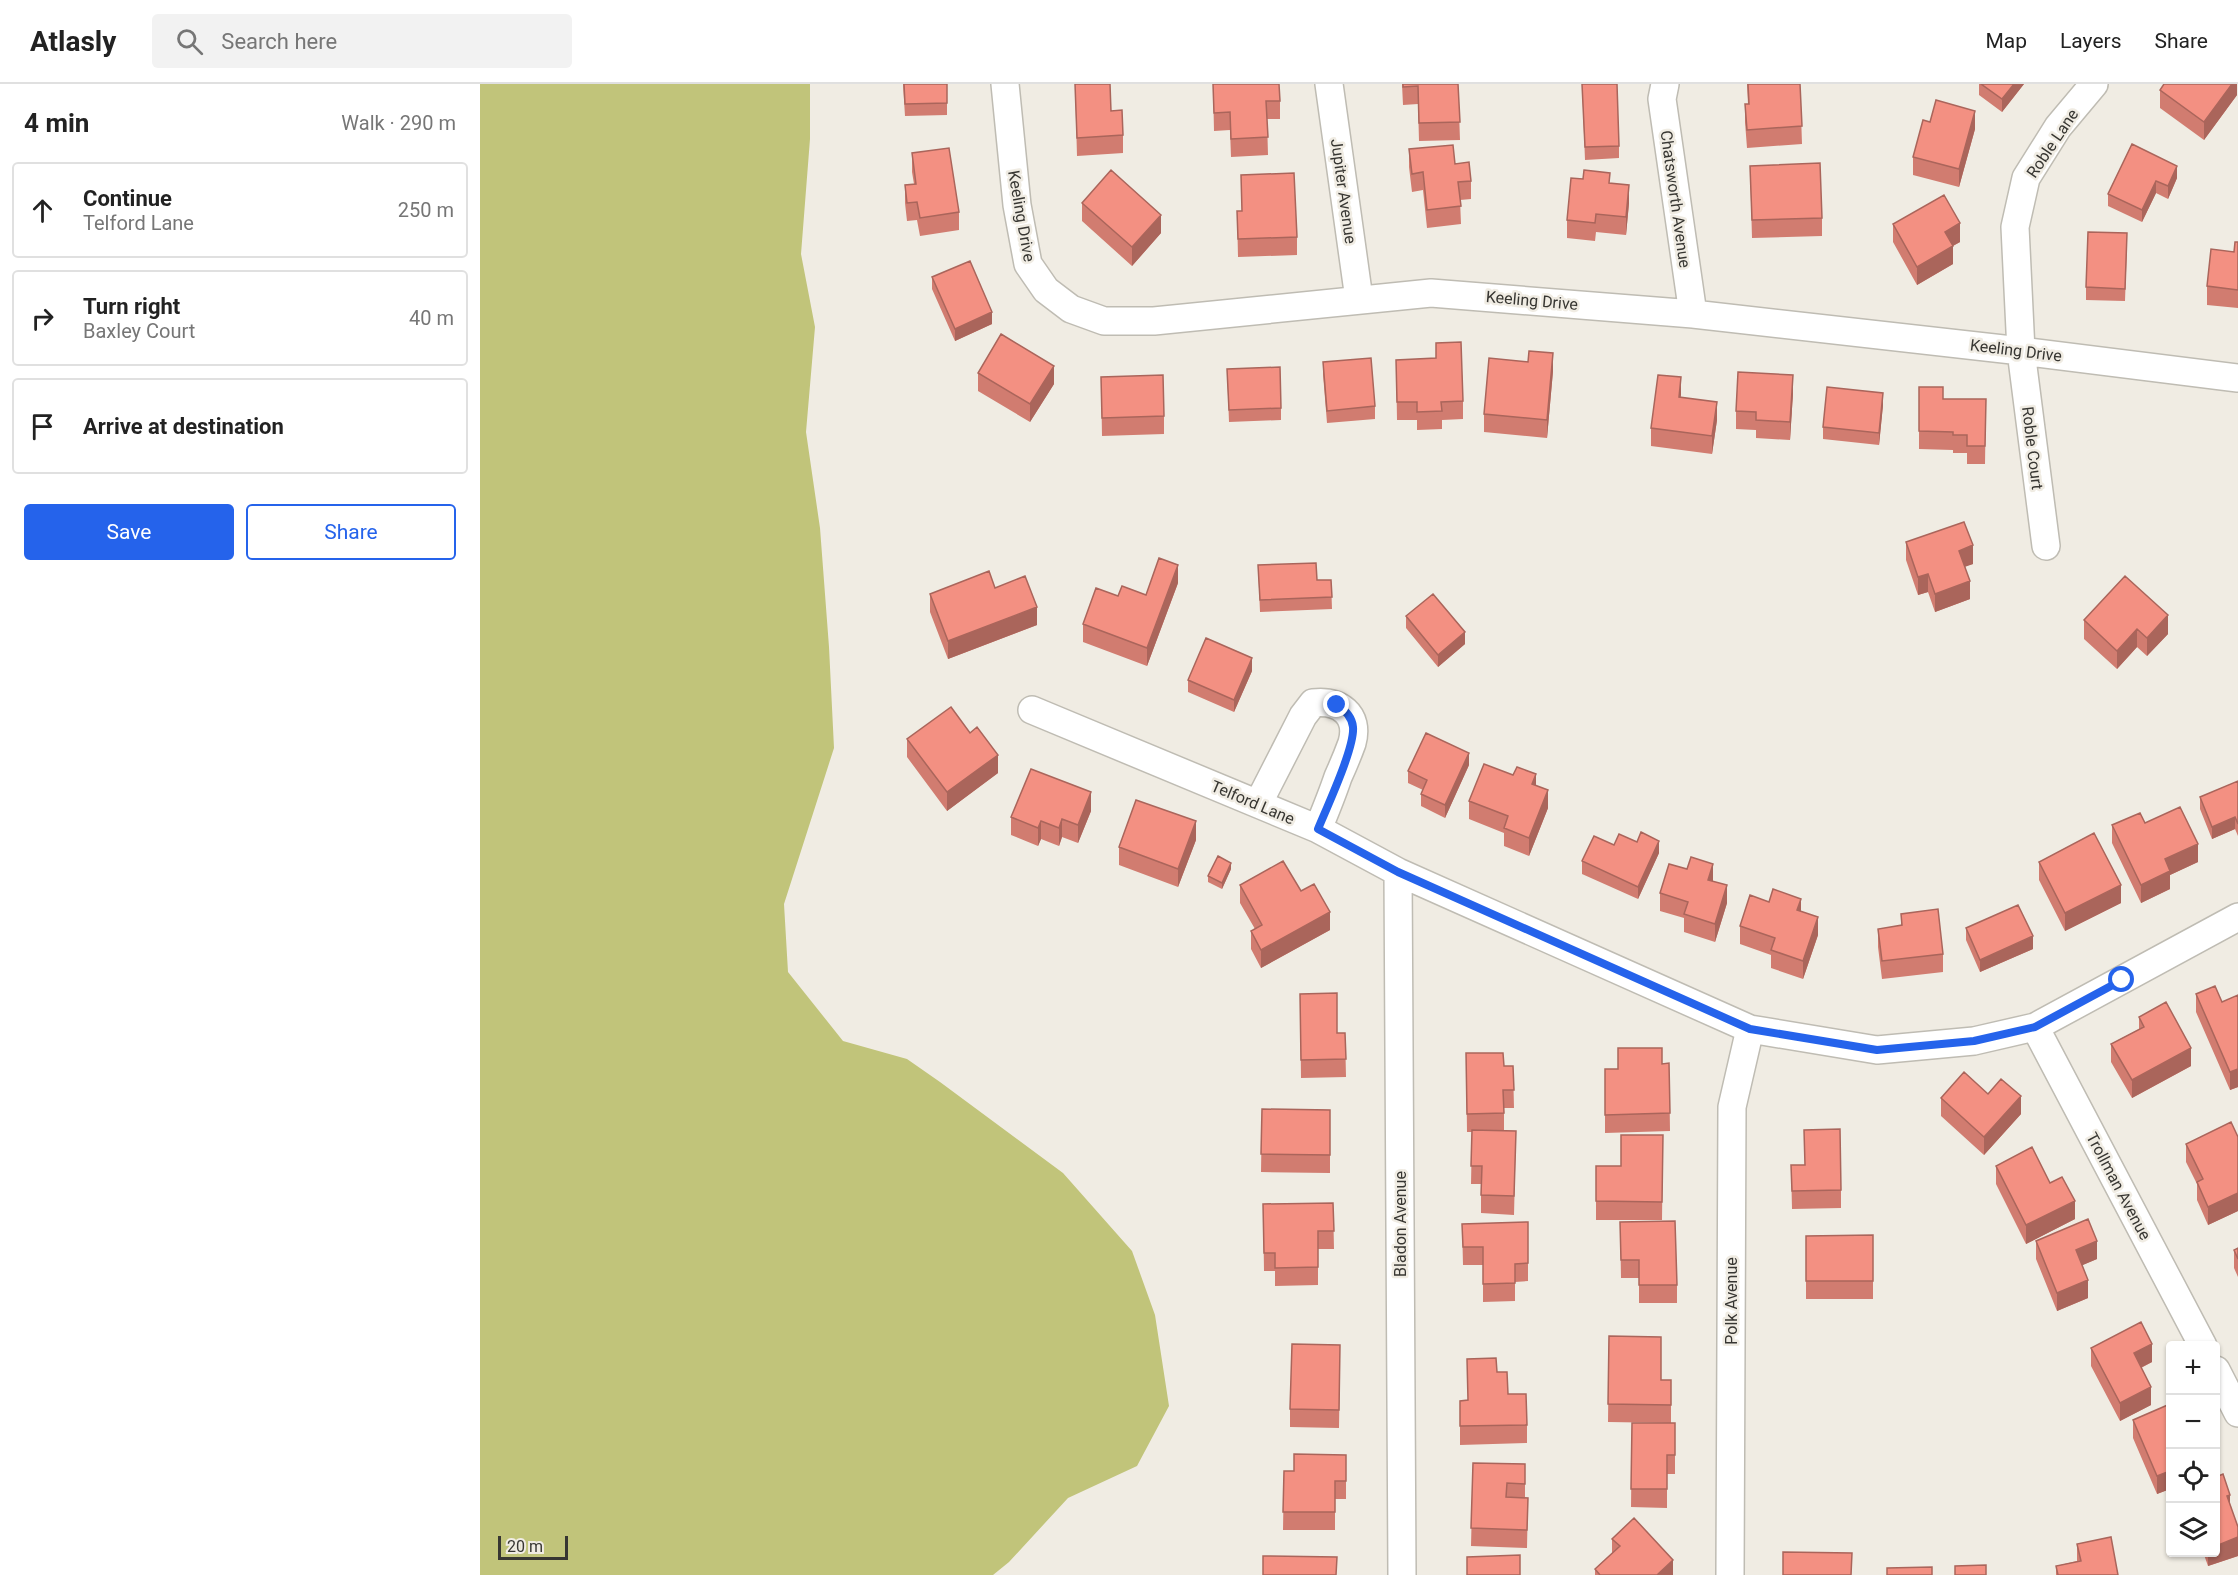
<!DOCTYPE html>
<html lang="en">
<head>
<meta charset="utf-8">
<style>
	body { margin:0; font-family:Roboto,sans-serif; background:#f2f2f2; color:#222 }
	.controls { position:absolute; right:18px; bottom:18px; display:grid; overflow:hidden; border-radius:6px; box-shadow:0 2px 4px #0004 }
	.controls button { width:54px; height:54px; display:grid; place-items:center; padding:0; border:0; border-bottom:2px solid #e0e0e0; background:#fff; color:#222; font:30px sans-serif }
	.scale { position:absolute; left:18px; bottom:15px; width:70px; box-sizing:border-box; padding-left:6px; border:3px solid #373632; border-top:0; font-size:16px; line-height:21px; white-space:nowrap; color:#373632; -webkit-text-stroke:4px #f0ece3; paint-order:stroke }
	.stop { position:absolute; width:18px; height:18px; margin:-14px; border:4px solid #2563eb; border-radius:50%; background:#fff }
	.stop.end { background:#2563eb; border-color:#fff; box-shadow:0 2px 6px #0008 }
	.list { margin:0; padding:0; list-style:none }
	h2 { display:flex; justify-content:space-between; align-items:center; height:78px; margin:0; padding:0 24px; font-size:26px }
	h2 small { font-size:20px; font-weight:400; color:#767676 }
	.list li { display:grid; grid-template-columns:39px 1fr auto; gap:18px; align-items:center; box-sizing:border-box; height:96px; margin:0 12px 12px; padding:0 12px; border:2px solid #e0e0e0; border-radius:6px }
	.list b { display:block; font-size:22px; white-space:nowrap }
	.list p { margin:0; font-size:20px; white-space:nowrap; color:#767676 }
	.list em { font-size:20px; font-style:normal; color:#767676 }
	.actions { display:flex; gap:12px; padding:18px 24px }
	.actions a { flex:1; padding:14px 0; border:2px solid #2563eb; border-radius:6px; text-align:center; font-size:21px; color:#2563eb }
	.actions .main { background:#2563eb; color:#fff }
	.icon { flex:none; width:33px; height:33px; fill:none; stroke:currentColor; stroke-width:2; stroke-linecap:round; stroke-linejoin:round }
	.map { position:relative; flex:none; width:1758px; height:1491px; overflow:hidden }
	header { display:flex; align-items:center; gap:36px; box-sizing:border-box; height:84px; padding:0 30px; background:#fff; border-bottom:2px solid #e0e0e0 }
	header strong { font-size:28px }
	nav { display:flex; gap:33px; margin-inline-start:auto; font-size:21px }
	.search { width:420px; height:54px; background:#f2f2f2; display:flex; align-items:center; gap:15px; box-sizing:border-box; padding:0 21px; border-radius:6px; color:#767676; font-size:22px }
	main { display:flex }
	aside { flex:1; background:#fff }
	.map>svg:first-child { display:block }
	.green { fill:#c1c47a }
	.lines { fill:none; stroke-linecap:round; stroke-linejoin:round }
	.minor-casing { stroke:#bfbcb3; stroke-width:30 }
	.minor { stroke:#fff; stroke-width:27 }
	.wall { fill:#d17c70 }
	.shaded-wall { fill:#aa655b }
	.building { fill:#f39082; stroke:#aa655b; stroke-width:1.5 }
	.route { stroke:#2563eb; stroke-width:8 }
	.labels { text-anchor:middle; stroke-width:5; stroke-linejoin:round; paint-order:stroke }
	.street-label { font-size:16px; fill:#373632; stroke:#f0ece3 }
</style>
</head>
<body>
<header>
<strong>Atlasly</strong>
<div class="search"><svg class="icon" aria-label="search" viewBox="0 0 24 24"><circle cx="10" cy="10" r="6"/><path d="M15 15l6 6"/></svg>Search here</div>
<nav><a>Map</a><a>Layers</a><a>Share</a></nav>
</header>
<main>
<aside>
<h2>4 min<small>Walk · 290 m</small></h2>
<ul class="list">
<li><svg class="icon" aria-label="ahead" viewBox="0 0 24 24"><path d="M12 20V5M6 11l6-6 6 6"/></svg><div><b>Continue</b><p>Telford Lane</p></div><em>250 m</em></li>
<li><svg class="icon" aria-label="right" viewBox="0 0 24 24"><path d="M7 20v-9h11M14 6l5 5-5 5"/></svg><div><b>Turn right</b><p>Baxley Court</p></div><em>40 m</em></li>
<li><svg class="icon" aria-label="arrive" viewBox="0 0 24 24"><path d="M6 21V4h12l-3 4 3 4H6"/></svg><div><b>Arrive at destination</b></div></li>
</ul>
<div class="actions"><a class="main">Save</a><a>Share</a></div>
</aside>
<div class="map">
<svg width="1758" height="1491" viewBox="0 0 1758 1491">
	<rect width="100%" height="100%" fill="#f0ece3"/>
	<!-- green -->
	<path class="green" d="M0,0H330V55L321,170L335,243L326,348L340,444L349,563L354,664L304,820L308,888L363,957L427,975L460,998L583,1089L652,1167L675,1231L689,1322L657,1382L588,1414L529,1478L513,1491H0Z"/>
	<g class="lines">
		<defs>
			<path id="minor" d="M525,0L537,121L548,180L566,206L591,225L624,237H674L951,209L1213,230L1541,267L1758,294
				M849,0L879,215
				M1185,0L1182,15L1213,230
				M1566,462L1541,267L1535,143L1546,94L1578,43L1614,0
				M552,626L838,745L918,788L1270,945L1397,966L1494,957L1555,943L1758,833
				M778,720L823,632L833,619C859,616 880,630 872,659C868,670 863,682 858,693C852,711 845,728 838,745
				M918,788L922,1491
				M1555,943L1723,1262
				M1736,1286L1758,1329
				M1250,1491L1252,1023L1270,945"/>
		</defs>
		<!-- minor casing -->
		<use href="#minor" class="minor-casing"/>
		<!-- minor -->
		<use href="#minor" class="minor"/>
	</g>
	<!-- wall -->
	<path class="wall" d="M423,0H467V31L425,32Z
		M595,0L643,51V69L597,72Z
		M733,0L800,17V35H787L788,71L751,73L750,46L734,47Z
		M922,0H978L980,56L939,57L938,20L923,21Z
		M1102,0L1139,62V74L1105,76Z
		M1267,0H1320L1322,60L1267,64L1265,38V20H1268Z
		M1499,0H1544L1522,28L1499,11Z
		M1757,0V11L1724,56L1680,24V6Z
		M1450,38L1495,45L1479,103L1433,91V73Z
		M1652,60L1697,94L1688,115L1676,109L1662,138L1628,122V110Z
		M929,65L975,80L991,97V115L980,116L981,140L947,144L943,106L932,108L929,83Z
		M432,69L479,128V146L440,152L437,136L427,137L425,119V101L434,100L432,88Z
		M1270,82L1342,134V152L1272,154Z
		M761,91L817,153V171L758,173L757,127H762Z
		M1130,99L1149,119L1146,151L1116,148L1115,157L1087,154V136Z
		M602,119L681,149L652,182L602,137Z
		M1413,140L1480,158L1473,162V180L1437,201L1413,158Z
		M1758,158V224L1727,221V202L1754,168Z
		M1647,161L1645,217L1606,216V203Z
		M452,193L512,240L475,257L452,205Z
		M956,259L983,317V335L962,336V345L937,346V336H917L916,276L956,274Z
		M843,278L895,322V335L847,339L843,290Z
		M747,285L801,324V336L749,338Z
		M1073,287L1067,354L1004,348V330Z
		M498,289L574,300L550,338L498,307Z
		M621,293L684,332V350L622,352Z
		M1439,303L1463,315H1506L1505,380H1487V369H1473V366L1439,365Z
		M1313,309L1310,356L1276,354V346L1256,345V327Z
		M1201,313L1237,336L1232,370L1171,362V344Z
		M1403,321L1399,361L1343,355V343Z
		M1426,458L1493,480L1485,482L1490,515L1455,528L1448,508L1438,511L1426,476Z
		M778,481L837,496H851L852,525L780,528Z
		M698,499L667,582L603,558V540L638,512L666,511Z
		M450,510L557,541L468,575L450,528Z
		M926,532L985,560L958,583L926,544Z
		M1604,536L1688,550L1667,572L1657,563L1637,585L1604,555Z
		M772,587L754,628L708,608V596Z
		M427,655L518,689L467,727L427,673Z
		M989,681L965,734L941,722V710L943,706L928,699V687Z
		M1033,691L1056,701L1068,724L1049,772L1024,762V749L989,735V717Z
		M1758,697V752L1755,745L1732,755L1720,725V713Z
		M611,727L598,759L582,753L579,762L561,755L558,762L531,751V733Z
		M1632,741L1718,778L1690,791V805L1661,819L1632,759Z
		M716,756L698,803L639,781V763Z
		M1157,758L1179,769L1158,815L1102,790V777L1134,761Z
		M1559,778L1641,819L1585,847L1559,796Z
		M751,785L742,805L728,798V792Z
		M1233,797L1247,819L1235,858L1204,848V834L1180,827V809Z
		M760,801L821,807L850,846L781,884L771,865V847L775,845L760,819Z
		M1321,827L1338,851L1323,895L1291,884V871L1260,860V842Z
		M1421,830L1463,870V888L1402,895L1398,863V845L1421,842Z
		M1486,844L1553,865L1500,888L1486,856Z
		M820,910L857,949H865L866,993L821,994Z
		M1716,910L1742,918L1758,911V1003L1750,1006L1716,928Z
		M1659,933L1711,982L1652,1014L1631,978V960L1659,945Z
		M986,969L1024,982H1033L1034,1024H1024V1047H1036L1034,1131L1001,1129V1100H991L992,1048H987Z
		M1189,979L1190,1047L1125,1049V985H1138Z
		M1508,1010L1541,1030L1504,1071L1461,1032V1014Z
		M782,1025L850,1026V1089L781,1088Z
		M1183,1051L1182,1136H1116V1082H1141Z
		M1758,1053V1127L1728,1141L1717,1116V1100L1706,1078V1060Z
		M1311,1081H1324L1361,1106V1124L1312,1125Z
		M1516,1082L1595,1135L1546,1160L1516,1100Z
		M853,1119L854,1165H838V1201L795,1202V1187H784L783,1120Z
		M1048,1138V1197L1035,1198V1217L1003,1218V1181H983L982,1140Z
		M1140,1138L1197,1201V1219H1159V1194H1141Z
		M1393,1151V1215H1326V1152Z
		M1556,1157L1617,1175L1602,1181L1608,1214L1577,1227L1556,1175Z
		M1758,1164V1193L1754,1184V1166Z
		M1129,1252L1181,1296H1191V1339L1128,1338Z
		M1611,1264L1672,1278L1661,1284L1671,1321L1640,1337L1611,1282Z
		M860,1279L859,1344L810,1343V1325Z
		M1017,1288L1028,1310L1047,1341V1359L980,1361V1317L987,1316Z
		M1690,1320V1405L1677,1410L1653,1354V1336Z
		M1152,1339H1195V1390H1187V1424L1151,1423Z
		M866,1371V1415H855V1446H803L804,1387H814Z
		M993,1379L1045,1380V1414H1048L1047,1464L991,1462Z
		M1750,1421L1758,1443V1472L1728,1482L1723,1468H1736Z
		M1132,1455L1193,1491H1115V1485L1132,1469Z
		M1597,1460L1638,1491H1576V1482L1597,1477Z"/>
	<!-- shaded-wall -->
	<path class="shaded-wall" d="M1534,0H1544L1522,28V15Z
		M1752,0H1757V11L1724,56V38Z
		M1495,27V45L1479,103V85Z
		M1697,82V94L1688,115V102Z
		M1676,97V109L1662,138V126Z
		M1149,101V119L1146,151V133Z
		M681,131V149L652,182V163Z
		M1480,139V158L1465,166V148Z
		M1473,162V180L1437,201V183Z
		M512,228V240L475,257V245Z
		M1073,269V287L1067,354V336Z
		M574,282V300L550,338V320Z
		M1313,291V309L1310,356V338Z
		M1201,293V311L1199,331V313Z
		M1403,309V321L1399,361V349Z
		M1237,318V336L1232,370V352Z
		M1493,461V480L1479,485V467Z
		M698,481V499L667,582V564Z
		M1448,490V508L1438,511V493Z
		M1490,497V515L1455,528V510Z
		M557,523V541L468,575V557Z
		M1688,531V550L1667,572V554Z
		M1657,545V563L1637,585V567Z
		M985,548V560L958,583V571Z
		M772,574V587L754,628V616Z
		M989,669V681L965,734V721Z
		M518,671V689L467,727V708Z
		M1056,690V708L1052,700Z
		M1068,706V724L1049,772V754Z
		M611,708V727L598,759V741Z
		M1755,733V745L1732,755V743Z
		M582,735V753L579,762V744Z
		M561,737V755L558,762V744Z
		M716,737V756L698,803V785Z
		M1179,757V769L1158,815V803Z
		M1718,760V778L1690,791V805L1661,819V801L1685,775Z
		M751,779V785L742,805V799Z
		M1233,780V798L1228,796Z
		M1247,801V819L1235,858V840Z
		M1641,801V819L1585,847V829Z
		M1321,815V833L1317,826Z
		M850,828V846L781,884V866Z
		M1338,833V851L1323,895V877Z
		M1553,852V865L1500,888V876Z
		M1711,964V982L1652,1014V996Z
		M1758,985V1003L1750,1006V988Z
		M1541,1012V1030L1504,1071V1053Z
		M1758,1109V1127L1728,1141V1123Z
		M1595,1117V1135L1546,1160V1141Z
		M1617,1157V1175L1596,1184V1166Z
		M1608,1196V1214L1577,1227V1209Z
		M1672,1260V1278L1654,1287V1269Z
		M1671,1303V1321L1640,1337V1319Z
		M1690,1387V1405L1677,1410V1392Z
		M1750,1411V1429L1747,1412Z
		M1758,1453V1472L1728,1482V1468H1736V1462Z
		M1193,1476V1491H1177Z"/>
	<!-- building -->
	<path class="building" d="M424,0H467V19L425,20Z
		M595,0H630L631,27L642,26L643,51L597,54Z
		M733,0H799L800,17H786L788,53L751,55L750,28L734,29Z
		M923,0H978L980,38L939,39L938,2L923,3Z
		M1102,0H1137L1139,62L1105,63Z
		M1268,0H1320L1322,42L1267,46L1265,20H1269Z
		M1501,0H1534L1522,15Z
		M1684,0H1752L1724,38L1680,6Z
		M1456,16L1495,27L1479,85L1433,73L1443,36L1450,38Z
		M1652,60L1697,82L1688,102L1676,97L1662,126L1628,110Z
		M973,61L975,80L989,78L991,97L978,98L981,122L947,126L943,88L932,90L929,65Z
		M469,64L479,128L440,134L437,118L427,119L425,101L436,100L432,69Z
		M1340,79L1342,134L1272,136L1270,82Z
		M631,86L681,131L652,163L602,119Z
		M1104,86L1130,89L1129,99L1149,101L1146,133L1116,130L1115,139L1087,136L1091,94L1103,95Z
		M814,89L817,153L758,155L757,127H762L761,91Z
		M1464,111L1480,139L1465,148L1473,162L1437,183L1413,140Z
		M1608,148L1647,149L1645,205L1606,203Z
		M1755,158H1758V206L1727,202L1731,165L1754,168Z
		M490,177L512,228L475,245L452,193Z
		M521,250L574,282L550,320L498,289Z
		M981,258L983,317L961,318L962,327L937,328V318H917L916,276L956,274V259Z
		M1049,267L1073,269L1067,336L1004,330L1009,274L1048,278Z
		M891,274L895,322L847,327L843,278Z
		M800,283L801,324L749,326L747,285Z
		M1258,288L1313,291L1310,338L1276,336V328L1256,327Z
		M683,291L684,332L622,334L621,293Z
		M1178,291L1201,293L1199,313L1237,318L1232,352L1171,344Z
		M1347,303L1403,309L1399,349L1343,343Z
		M1439,303H1463V315H1506L1505,362H1487V351H1473V348L1439,347Z
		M1484,438L1493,461L1479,467L1490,497L1455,510L1448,490L1438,493L1426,458Z
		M679,474L698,481L667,564L603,540L616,504L638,512L642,502L666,511Z
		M836,479L837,496H851L852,513L780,516L778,481Z
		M509,487L515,504L545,492L557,523L468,557L450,510Z
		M1645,492L1688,531L1667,554L1657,545L1637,567L1604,536Z
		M953,510L985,548L958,571L926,532Z
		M726,554L772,574L754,616L708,596Z
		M471,623L490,649L497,643L518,671L467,708L427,655Z
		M946,649L989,669L965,721L941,710L947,696L928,687Z
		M1004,680L1033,691L1037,683L1056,690L1052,700L1068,706L1049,754L1024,744L1028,732L989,717Z
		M551,685L611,708L598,741L582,735L579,744L561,737L558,744L531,733Z
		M1758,697V740L1755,733L1732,743L1720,713Z
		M656,716L716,737L698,785L639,763Z
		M1700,723L1718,760L1685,775L1690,787L1661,801L1632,741L1660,729L1665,739Z
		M1161,748L1179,757L1158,803L1102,777L1114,752L1134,761L1139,750L1157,758Z
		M1614,749L1641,801L1585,829L1559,778Z
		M738,772L751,779L742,799L728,792Z
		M1211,773L1233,780L1228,796L1247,801L1235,840L1204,830L1208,818L1180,809L1189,780L1207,785Z
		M803,777L821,807L834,800L850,828L781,866L771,847L782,841L760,801Z
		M1293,805L1321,815L1317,826L1338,833L1323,877L1291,866L1295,854L1260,842L1270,811L1289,818Z
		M1538,821L1553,852L1500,876L1486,844Z
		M1458,825L1463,870L1402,877L1398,845L1422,841L1421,830Z
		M1735,902L1742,918L1758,911V985L1750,988L1716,910Z
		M857,909V949H865L866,975L821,976L820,910Z
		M1686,918L1711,964L1652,996L1631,960L1664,943L1659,933Z
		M1138,964H1182V980L1189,979L1190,1029L1125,1031V985H1138Z
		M986,969H1023L1024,982H1033L1034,1006H1023L1024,1029L987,1030Z
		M1484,988L1508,1010L1521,995L1541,1012L1504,1053L1461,1014Z
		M782,1025L850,1026V1071L781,1070Z
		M1751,1038L1758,1053V1109L1728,1123L1717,1098L1723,1095L1706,1060Z
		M1360,1045L1361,1106L1312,1107L1311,1081H1325L1324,1046Z
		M992,1046L1036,1047L1034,1112L1001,1111L1002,1082H991Z
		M1141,1051H1183L1182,1118L1116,1117V1082H1141Z
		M1552,1063L1570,1099L1582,1093L1595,1117L1546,1141L1516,1082Z
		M853,1119L854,1147H838V1183L795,1184V1169H784L783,1120Z
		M1608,1135L1617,1157L1596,1166L1608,1196L1577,1209L1556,1157Z
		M1195,1137L1197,1201H1159V1176H1141L1140,1138Z
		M1048,1138V1179L1035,1180V1199L1003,1200V1163H983L982,1140Z
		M1393,1151V1197H1326V1152Z
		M1758,1164V1175L1754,1166Z
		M1661,1238L1672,1260L1654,1269L1671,1303L1640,1319L1611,1264Z
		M1129,1252L1181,1253V1296H1191V1321L1128,1320Z
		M812,1260L860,1261L859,1326L810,1325Z
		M1016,1274L1017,1288H1027L1028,1310H1046L1047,1341L980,1342V1317L988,1316L987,1275Z
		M1690,1320V1387L1677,1392L1653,1336Z
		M1152,1339H1195V1371H1187V1405H1151Z
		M814,1370L866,1371V1397H855V1428H803L804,1387H814Z
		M993,1379L1045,1380V1400L1027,1399L1026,1413L1048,1414L1047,1446L991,1444Z
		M1743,1390L1750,1411L1747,1412L1758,1443V1453L1736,1462V1393Z
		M1154,1434L1193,1476L1177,1491H1120L1115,1485L1140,1462L1132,1455Z
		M1631,1453L1638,1491H1578L1576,1482L1601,1477L1597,1460Z
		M1303,1468L1372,1469L1371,1491H1303Z
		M1040,1471V1491H987V1473Z
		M783,1472L857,1473L856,1491H783Z
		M1506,1481V1491H1475V1482Z
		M1452,1483V1491H1407V1484Z"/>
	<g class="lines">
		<!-- route -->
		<path class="route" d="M857,621C865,626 872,632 873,643C875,663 847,723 838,745L918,788L1270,945L1397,966L1494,957L1555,943L1642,896"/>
	</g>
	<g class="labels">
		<!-- street labels -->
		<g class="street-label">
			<text transform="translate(1572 59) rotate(-56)" y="6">Roble Lane</text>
			<text transform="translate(864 107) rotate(82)" y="6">Jupiter Avenue</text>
			<text transform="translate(1196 115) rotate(82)" y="6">Chatsworth Avenue</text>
			<text transform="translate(542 132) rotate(80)" y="6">Keeling Drive</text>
			<text transform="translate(1052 216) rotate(5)" y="6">Keeling Drive</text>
			<text transform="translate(1536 266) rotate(7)" y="6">Keeling Drive</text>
			<text transform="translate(1553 364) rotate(83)" y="6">Roble Court</text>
			<text transform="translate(773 718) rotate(23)" y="6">Telford Lane</text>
			<text transform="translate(1639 1102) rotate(62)" y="6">Trollman Avenue</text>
			<text transform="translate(920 1140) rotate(-90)" y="6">Bladon Avenue</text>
			<text transform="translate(1251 1217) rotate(-90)" y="6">Polk Avenue</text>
		</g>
	</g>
</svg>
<div class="controls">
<button>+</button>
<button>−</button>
<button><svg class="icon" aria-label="locate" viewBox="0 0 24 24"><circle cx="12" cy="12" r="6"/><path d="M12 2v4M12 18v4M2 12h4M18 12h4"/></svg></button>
<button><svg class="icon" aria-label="layers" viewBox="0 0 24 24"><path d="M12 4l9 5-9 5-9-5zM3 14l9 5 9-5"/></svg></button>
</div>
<div class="scale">20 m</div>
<div class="stop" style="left:1642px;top:896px"></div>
<div class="stop end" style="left:857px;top:621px"></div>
</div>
</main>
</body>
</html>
